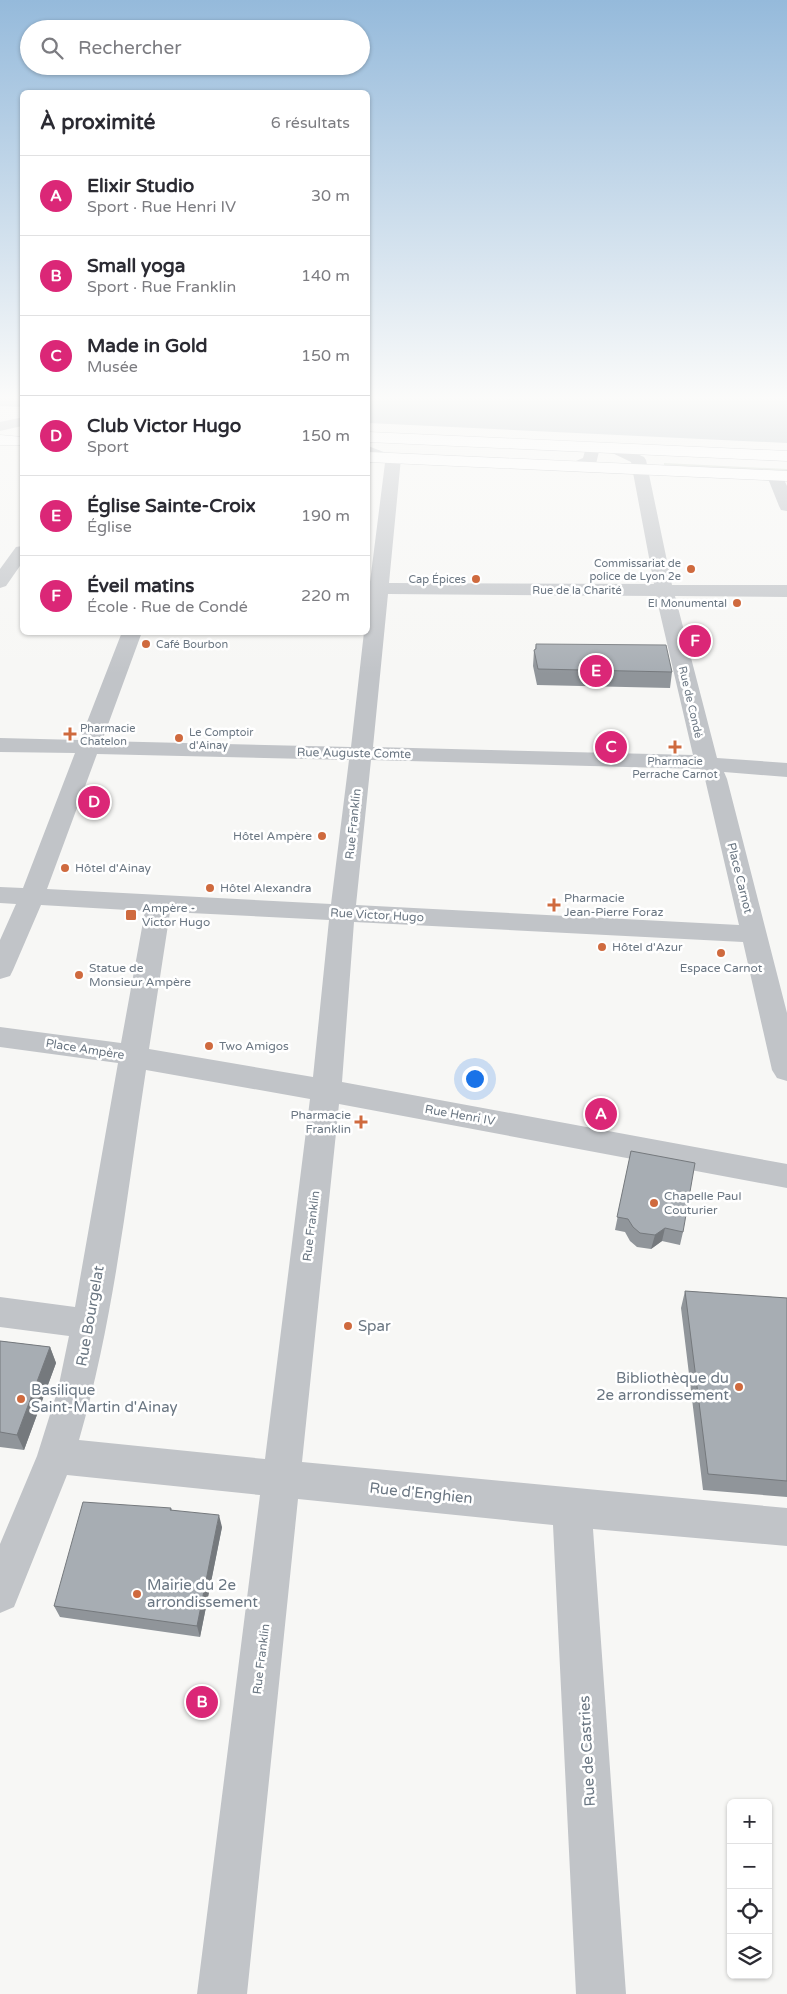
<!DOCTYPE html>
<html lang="fr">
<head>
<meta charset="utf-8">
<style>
	body { margin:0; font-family:"Varela Round",sans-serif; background:#f2f2f3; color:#2b2b33 }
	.controls { position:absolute; right:15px; bottom:15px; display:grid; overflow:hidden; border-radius:8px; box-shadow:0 1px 4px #0004 }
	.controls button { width:45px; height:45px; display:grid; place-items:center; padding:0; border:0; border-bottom:1px solid #e1e1e2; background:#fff; color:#2b2b33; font:25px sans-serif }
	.you { position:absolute; left:474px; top:1078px; width:18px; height:18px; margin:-12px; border:4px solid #fff; border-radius:50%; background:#1a73e8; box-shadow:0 0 0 8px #1a73e833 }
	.badge { display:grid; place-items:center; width:32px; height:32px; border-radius:50%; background:#db2777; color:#fff; font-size:16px; font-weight:700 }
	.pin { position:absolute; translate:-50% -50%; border:2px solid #fff; box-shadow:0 1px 5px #0006 }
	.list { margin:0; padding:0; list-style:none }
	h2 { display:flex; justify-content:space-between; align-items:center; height:65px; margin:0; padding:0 20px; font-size:21px }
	h2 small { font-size:16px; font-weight:400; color:#7c7c81 }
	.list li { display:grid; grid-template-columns:32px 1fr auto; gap:15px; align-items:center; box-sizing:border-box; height:80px; padding:0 20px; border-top:1px solid #e1e1e2 }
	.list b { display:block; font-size:19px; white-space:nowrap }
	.list p { margin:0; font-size:16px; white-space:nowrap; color:#7c7c81 }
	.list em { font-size:16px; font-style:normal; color:#7c7c81 }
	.icon { flex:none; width:28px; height:28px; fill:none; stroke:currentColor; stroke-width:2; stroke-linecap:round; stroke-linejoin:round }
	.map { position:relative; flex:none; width:787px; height:1994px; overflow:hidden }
	.search { position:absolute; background:#fff; box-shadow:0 1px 4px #0004; left:20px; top:20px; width:350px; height:55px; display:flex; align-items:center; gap:12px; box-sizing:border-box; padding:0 18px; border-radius:28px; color:#7c7c81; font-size:19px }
	.panel { position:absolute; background:#fff; box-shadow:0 1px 4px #0004; left:20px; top:90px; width:350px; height:545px; border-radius:8px }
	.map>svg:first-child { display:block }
	.green { fill:#d7dcd5 }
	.water { fill:#b9c2c7 }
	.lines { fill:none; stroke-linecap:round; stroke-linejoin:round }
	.major-casing { stroke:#b3b6ba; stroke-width:1 }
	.minor { fill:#c1c4c8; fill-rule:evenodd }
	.major { fill:#fff; fill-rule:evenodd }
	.wall { fill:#90959a }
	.shaded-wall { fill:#75797d }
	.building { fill:#a7adb3; stroke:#75797d }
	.poi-dot { fill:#cf6a3e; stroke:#fff; stroke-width:2 }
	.labels { text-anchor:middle; stroke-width:5; stroke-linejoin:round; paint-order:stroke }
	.far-poi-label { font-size:11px; fill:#6a7682; stroke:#fff; text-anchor:end }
	.far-street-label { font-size:11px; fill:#6a7682; stroke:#fff }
	.street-label { font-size:12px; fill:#6a7682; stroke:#fff }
	.poi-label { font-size:12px; fill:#6a7682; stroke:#fff; text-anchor:start }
	.near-street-label { font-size:15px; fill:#6a7682; stroke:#fff }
	.near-poi-label { font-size:15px; fill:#6a7682; stroke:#fff; text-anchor:start }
</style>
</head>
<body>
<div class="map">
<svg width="787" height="1994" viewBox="0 0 787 1994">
	<rect width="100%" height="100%" fill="#f7f7f5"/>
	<!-- green -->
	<path class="green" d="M664,463L787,469V471L664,465Z"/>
	<!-- water -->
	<path class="water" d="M0,395H22V407L0,406Z
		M368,395H787V443L368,423Z"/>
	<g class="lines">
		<defs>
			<path id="major" d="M368,432L787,451V461L368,442Z
				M0,435L22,437V445H0Z
				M368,452L787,471V481L368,462Z"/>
		</defs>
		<!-- major casing -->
		<use href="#major" class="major-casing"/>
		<!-- minor -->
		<path class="minor" d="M19,418H22V426L0,431V422Z
			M592,442L597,444L600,447L596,464L577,471L571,469L569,466L571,463L583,458L587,444Z
			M613,443L644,457L646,460L672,585H787V597L675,596L717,758L787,763V777L724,772L727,779L787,1013V1081L777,1078L772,1070L743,942L354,922L342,1082L787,1164V1188L339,1104L302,1462L787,1508V1546L593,1529L626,1994H576L553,1525L298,1499L247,1994H197L260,1495L67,1475L14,1607L0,1613V1544L37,1456L58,1389L69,1336L0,1327V1297L75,1307L118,1063L0,1047V1027L121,1043L145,911L41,905L13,970L10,976L0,979V940L16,904L0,903V887L23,888L75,753L0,752V738L80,740L122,632H142L102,741L351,747L364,632H368V583L370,582L385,463L368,456V446L389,454L399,455L401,458L389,583L654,584L631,462L608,451L605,448L608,445ZM388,594L656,596L693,755L373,747ZM97,754L349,760L331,904L47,889ZM371,760L700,769L705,779L739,925L356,905ZM170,912L329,920L313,1077L149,1049ZM146,1070L310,1099L265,1459L79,1440C114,1320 127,1193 146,1070Z
			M775,471L781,473L787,486V511L781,510L779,506L767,476L769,473Z
			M22,546V563L6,586L0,588V569L16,547Z"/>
		<!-- major -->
		<use href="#major" class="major"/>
	</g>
	<!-- wall -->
	<path class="wall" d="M536,644L672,672L670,688L537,685L533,666L534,650H535Z
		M631,1151L683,1232L680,1245L662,1241L651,1249L637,1247L630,1241L625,1232L615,1230Z
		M685,1291L787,1298V1497L703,1490L681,1308Z
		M0,1341L50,1347L56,1363L24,1450L0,1447Z
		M171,1508L172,1510L222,1527L200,1637L60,1617L54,1606Z"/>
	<!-- shaded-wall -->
	<path class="shaded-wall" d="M665,1228L662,1241L651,1249L655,1235Z
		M50,1347L56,1363L24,1450L17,1435Z
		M219,1515L222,1527L200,1637L197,1626Z"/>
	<!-- building -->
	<path class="building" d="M536,644L666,645L672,672L538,669L534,650L536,649Z
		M631,1151L695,1163L683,1232L665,1228L655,1235L640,1233L633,1227L628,1219L617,1217Z
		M685,1291L787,1298V1481L708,1474Z
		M0,1341L50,1347L17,1435L0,1432Z
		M83,1502L171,1508L170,1510L219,1515L197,1626L54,1606Z"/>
	<!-- sky -->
	<linearGradient id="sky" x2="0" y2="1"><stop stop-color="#95badb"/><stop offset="0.59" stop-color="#fbfbfa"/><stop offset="1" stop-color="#fbfbfa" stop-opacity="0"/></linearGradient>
	<rect width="787" height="674" fill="url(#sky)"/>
	<!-- markers -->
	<g class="poi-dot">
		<circle cx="691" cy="569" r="5"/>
		<circle cx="476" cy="579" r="5"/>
		<circle cx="737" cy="603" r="5"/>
		<circle cx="146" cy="644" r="5"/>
		<path d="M67.5 726.5h5v5h5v5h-5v5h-5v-5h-5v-5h5z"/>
		<circle cx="179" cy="738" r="5"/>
		<path d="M672.5 739.5h5v5h5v5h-5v5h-5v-5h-5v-5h5z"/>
		<circle cx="322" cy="836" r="5"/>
		<circle cx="65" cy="868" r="5"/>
		<circle cx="210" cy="888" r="5"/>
		<path d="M551.5 897.5h5v5h5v5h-5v5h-5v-5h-5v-5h5z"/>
		<rect x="125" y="909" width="12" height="12" rx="2.5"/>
		<circle cx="602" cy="947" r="5"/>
		<circle cx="721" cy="953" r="5"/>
		<circle cx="79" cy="975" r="5"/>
		<circle cx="209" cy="1046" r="5"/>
		<path d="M358.5 1114.5h5v5h5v5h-5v5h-5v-5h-5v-5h5z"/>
		<circle cx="654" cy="1203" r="5"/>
		<circle cx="348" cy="1326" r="5"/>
		<circle cx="739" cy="1387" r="5"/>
		<circle cx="21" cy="1399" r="5"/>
		<circle cx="137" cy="1594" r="5"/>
	</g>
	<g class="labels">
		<!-- far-poi labels -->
		<g class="far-poi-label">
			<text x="681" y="567">Commissariat de<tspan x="681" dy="13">police de Lyon 2e</tspan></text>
			<text x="466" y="583">Cap Épices</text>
			<text x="727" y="607">El Monumental</text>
			<text x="156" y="648" text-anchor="start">Café Bourbon</text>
			<text x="80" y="732" text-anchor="start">Pharmacie<tspan x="80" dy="13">Chatelon</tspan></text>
			<text x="189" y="736" text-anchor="start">Le Comptoir<tspan x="189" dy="13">d'Ainay</tspan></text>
			<text x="675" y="765" text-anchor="middle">Pharmacie<tspan x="675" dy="13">Perrache Carnot</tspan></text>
		</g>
		<!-- far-street labels -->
		<g class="far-street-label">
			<text x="577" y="594">Rue de la Charité</text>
			<text transform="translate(691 702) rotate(77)" y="4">Rue de Condé</text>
		</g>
		<!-- street labels -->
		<g class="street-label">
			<text transform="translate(354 753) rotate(1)" y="4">Rue Auguste Comte</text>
			<text transform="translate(353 824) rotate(-84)" y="4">Rue Franklin</text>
			<text transform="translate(740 878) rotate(76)" y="4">Place Carnot</text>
			<text transform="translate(377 915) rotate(3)" y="4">Rue Victor Hugo</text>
			<text transform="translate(85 1049) rotate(9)" y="4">Place Ampère</text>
			<text transform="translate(460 1115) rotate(10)" y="4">Rue Henri IV</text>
			<text transform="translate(311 1226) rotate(-83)" y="4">Rue Franklin</text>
			<text transform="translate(261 1659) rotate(-83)" y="4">Rue Franklin</text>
		</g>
		<!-- poi labels -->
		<g class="poi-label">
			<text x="312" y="840" text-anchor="end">Hôtel Ampère</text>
			<text x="75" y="872">Hôtel d'Ainay</text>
			<text x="220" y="892">Hôtel Alexandra</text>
			<text x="564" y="902">Pharmacie<tspan x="564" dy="14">Jean-Pierre Foraz</tspan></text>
			<text x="142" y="912">Ampère -<tspan x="142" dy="14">Victor Hugo</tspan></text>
			<text x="612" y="951">Hôtel d'Azur</text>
			<text x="89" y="972">Statue de<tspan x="89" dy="14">Monsieur Ampère</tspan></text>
			<text x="721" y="972" text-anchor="middle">Espace Carnot</text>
			<text x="219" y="1050">Two Amigos</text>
			<text x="351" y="1119" text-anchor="end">Pharmacie<tspan x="351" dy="14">Franklin</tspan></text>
			<text x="664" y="1200">Chapelle Paul<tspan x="664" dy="14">Couturier</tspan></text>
		</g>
		<!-- near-street labels -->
		<g class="near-street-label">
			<text transform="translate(90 1316) rotate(-80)" y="5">Rue Bourgelat</text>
			<text transform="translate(421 1493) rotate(6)" y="5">Rue d'Enghien</text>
			<text transform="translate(587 1751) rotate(-93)" y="5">Rue de Castries</text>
		</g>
		<!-- near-poi labels -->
		<g class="near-poi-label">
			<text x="358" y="1331">Spar</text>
			<text x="729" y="1383" text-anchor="end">Bibliothèque du<tspan x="729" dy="17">2e arrondissement</tspan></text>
			<text x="31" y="1395">Basilique<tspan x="31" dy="17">Saint-Martin d'Ainay</tspan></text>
			<text x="147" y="1590">Mairie du 2e<tspan x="147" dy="17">arrondissement</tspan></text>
		</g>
	</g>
</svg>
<div class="controls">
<button>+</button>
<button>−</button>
<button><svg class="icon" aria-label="locate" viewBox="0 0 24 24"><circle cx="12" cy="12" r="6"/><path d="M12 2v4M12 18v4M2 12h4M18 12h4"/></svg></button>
<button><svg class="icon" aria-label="layers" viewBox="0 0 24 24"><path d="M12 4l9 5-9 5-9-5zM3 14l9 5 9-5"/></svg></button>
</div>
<div class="you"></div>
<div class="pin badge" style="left:601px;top:1114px">A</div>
<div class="pin badge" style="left:202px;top:1702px">B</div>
<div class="pin badge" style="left:611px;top:747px">C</div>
<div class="pin badge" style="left:94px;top:802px">D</div>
<div class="pin badge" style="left:596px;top:671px">E</div>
<div class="pin badge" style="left:695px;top:641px">F</div>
<div class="search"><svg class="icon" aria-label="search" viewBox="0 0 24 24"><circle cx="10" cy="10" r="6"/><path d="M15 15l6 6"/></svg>Rechercher</div>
<section class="panel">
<h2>À proximité<small>6 résultats</small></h2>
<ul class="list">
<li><span class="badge">A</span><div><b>Elixir Studio</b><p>Sport · Rue Henri IV</p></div><em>30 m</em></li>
<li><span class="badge">B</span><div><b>Small yoga</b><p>Sport · Rue Franklin</p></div><em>140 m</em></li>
<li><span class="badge">C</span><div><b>Made in Gold</b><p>Musée</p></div><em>150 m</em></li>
<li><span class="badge">D</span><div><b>Club Victor Hugo</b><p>Sport</p></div><em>150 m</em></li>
<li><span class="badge">E</span><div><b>Église Sainte-Croix</b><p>Église</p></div><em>190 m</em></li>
<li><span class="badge">F</span><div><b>Éveil matins</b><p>École · Rue de Condé</p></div><em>220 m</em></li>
</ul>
</section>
</div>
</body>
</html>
